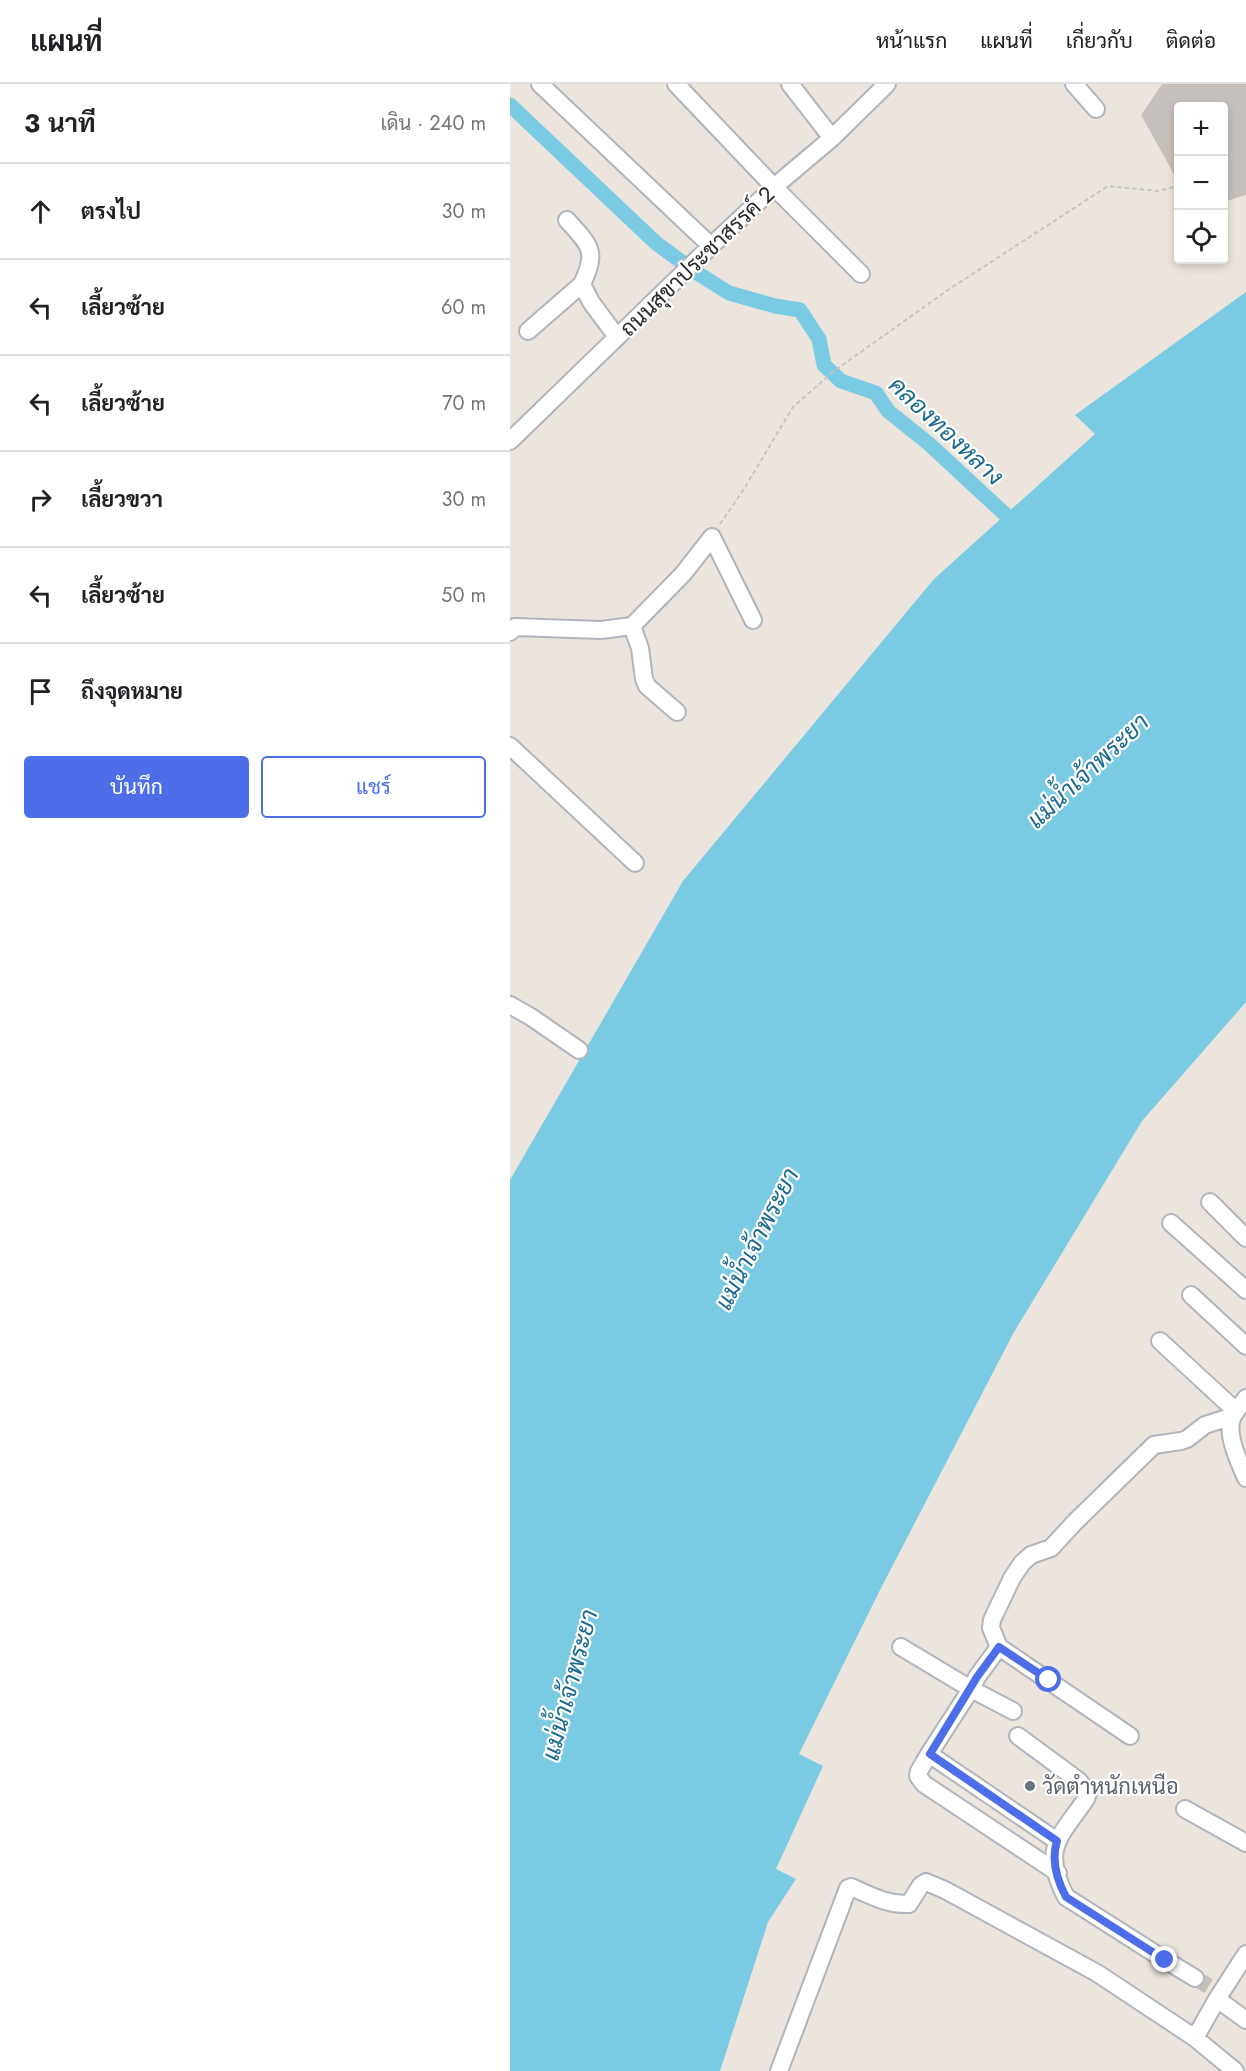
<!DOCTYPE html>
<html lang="th">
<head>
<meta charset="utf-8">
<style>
	body { margin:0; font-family:Jost,Sarabun,sans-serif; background:#f2f2f2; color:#202124 }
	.controls { position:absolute; right:18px; top:18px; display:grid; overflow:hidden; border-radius:6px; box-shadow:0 3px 9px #0003 }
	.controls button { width:54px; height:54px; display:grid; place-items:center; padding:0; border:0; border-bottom:2px solid #e0e0e0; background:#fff; color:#202124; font:30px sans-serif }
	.stop { position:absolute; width:18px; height:18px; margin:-14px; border:4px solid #4d6ee8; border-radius:50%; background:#fff }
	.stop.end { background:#4d6ee8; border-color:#fff; box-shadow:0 2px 6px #0008 }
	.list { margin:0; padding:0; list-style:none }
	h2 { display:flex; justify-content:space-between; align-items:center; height:78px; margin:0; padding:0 24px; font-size:26px }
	h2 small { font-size:20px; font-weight:400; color:#757577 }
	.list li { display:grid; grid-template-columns:39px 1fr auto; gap:18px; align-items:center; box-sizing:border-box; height:96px; padding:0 24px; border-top:2px solid #e0e0e0 }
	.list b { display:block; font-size:22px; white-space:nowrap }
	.list em { font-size:20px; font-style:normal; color:#757577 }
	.actions { display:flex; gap:12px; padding:18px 24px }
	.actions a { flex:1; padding:14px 0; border:2px solid #4d6ee8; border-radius:6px; text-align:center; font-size:21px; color:#4d6ee8 }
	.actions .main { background:#4d6ee8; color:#fff }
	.icon { flex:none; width:33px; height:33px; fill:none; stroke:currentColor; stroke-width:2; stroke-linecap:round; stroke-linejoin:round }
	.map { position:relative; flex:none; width:736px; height:1987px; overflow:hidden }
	header { display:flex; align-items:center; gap:36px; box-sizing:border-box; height:84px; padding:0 30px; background:#fff; border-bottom:2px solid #e0e0e0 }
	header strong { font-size:28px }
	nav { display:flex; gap:33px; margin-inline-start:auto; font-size:21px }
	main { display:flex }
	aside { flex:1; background:#fff }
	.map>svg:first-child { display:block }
	.water { fill:#7acae3 }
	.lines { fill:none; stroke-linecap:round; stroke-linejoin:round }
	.canal { stroke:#7acae3; stroke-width:15 }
	.building { fill:#c6c1bd; stroke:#c6c0b7; stroke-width:1.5 }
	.minor-tunnel { stroke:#c4c0b9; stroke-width:16; stroke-dasharray:16 8; stroke-linecap:butt }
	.minor-casing { stroke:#b1b4bc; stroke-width:20 }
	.path { stroke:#c3c3c3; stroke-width:2; stroke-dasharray:4.5 3; stroke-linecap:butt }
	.minor { stroke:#fff; stroke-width:16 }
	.route { stroke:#4d6ee8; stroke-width:8 }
	.worship-dot { fill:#6b7280; stroke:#fff; stroke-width:2 }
	.labels { text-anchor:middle; stroke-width:4.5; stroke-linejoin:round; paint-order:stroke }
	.street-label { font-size:22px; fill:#2a2a2a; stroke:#fff }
	.worship-label { font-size:22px; fill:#5b616d; stroke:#fff; text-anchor:start }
	.water-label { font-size:24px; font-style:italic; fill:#1a698e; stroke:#fff }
</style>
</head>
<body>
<header>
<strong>แผนที่</strong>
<nav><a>หน้าแรก</a><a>แผนที่</a><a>เกี่ยวกับ</a><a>ติดต่อ</a></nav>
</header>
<main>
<aside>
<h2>3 นาที<small>เดิน · 240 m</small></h2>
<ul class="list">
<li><svg class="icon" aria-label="ahead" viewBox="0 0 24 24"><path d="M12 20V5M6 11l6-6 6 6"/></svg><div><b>ตรงไป</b></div><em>30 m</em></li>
<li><svg class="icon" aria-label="left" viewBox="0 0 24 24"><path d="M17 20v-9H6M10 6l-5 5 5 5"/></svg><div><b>เลี้ยวซ้าย</b></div><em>60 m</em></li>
<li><svg class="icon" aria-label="left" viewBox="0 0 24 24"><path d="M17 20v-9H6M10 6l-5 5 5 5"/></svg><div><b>เลี้ยวซ้าย</b></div><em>70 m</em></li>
<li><svg class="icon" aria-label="right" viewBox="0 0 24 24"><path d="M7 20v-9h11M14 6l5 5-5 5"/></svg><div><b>เลี้ยวขวา</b></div><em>30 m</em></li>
<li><svg class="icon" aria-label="left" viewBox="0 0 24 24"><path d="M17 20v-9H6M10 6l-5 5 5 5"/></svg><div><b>เลี้ยวซ้าย</b></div><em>50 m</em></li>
<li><svg class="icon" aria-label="arrive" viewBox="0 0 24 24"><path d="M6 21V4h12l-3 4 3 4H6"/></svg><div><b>ถึงจุดหมาย</b></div></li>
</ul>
<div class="actions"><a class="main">บันทึก</a><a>แชร์</a></div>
</aside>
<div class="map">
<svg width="736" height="1987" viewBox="0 0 736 1987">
	<rect width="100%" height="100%" fill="#ebe5dd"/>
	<!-- water -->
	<path class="water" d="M736,208V918L632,1037L504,1248L371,1504L289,1670L313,1682L266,1785L286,1795L258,1838L210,1987H0V1096L173,797L424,495L585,350L565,331Z"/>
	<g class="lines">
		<!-- canal -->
		<path class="canal" d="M0,21L146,159L184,187L219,209L265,222L290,226L309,255L314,281L331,297L366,309L378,327L418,359L511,445"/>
	</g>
	<!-- building -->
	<path class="building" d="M653,0H736V110L714,117V22H669V98L632,31Z"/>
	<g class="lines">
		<!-- minor-tunnel -->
		<path class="minor-tunnel" d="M685,1894L700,1903"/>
		<defs>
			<path id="minor" d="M30,0L201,162
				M166,0L264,103L351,190
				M280,0L322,54
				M564,0L586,25
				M57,136C80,162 88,166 72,200L81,218L107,253
				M18,247L72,200
				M0,357L201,162L264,103L322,54L377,0
				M122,542L130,564L134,595L137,602L167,628
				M0,548L5,543L91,546L122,542L173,490L202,453L243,536
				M0,662L125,779
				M0,921L21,933L69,966
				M700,1118L736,1154
				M661,1139L736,1206
				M681,1211L736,1262
				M650,1257L726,1327
				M736,1314C732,1320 725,1327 722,1334C716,1351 729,1378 736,1394
				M391,1563L461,1605L419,1670L547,1757
				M489,1563L467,1593L461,1605L503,1627
				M508,1652L569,1697L578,1708L576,1715C549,1754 531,1765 556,1813L655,1876L685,1894
				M620,1652L489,1563L481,1544L482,1536L502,1494L512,1479L521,1471L541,1464L565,1438L644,1361L671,1357L677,1355L695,1341L723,1332
				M419,1670L409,1687L408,1692L414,1700L548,1789
				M675,1725L736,1759
				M707,1915L736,1936
				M685,1954L707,1915L736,1870
				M269,1987L338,1804L341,1803C360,1811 377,1821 399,1820L411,1801L416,1798L435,1806L587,1889L685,1954L725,1987"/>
		</defs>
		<!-- minor casing -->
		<use href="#minor" class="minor-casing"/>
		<!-- path -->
		<path class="path" d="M714,83L730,86L736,85
			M210,440L234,405L283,323L324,287L438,206L598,102L648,107L668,102"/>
		<!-- minor -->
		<use href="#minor" class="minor"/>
	</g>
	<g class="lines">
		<!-- route -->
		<path class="route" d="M539,1596L489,1563L467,1593L420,1670L547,1757C541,1776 547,1796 556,1813L655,1876"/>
	</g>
	<!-- markers -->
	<circle class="worship-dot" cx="520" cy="1702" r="6"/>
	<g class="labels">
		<!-- street labels -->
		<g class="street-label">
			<text transform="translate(187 177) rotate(-44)" y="8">ถนนสุขาประชาสรรค์ 2</text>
		</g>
		<!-- worship labels -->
		<g class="worship-label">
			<text x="532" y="1710">วัดตำหนักเหนือ</text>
		</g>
		<!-- water labels -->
		<g class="water-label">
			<text transform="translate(436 347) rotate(43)" y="8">คลองทองหลาง</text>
			<text transform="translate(578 687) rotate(-43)" y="8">แม่น้ำเจ้าพระยา</text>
			<text transform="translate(247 1155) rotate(-63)" y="8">แม่น้ำเจ้าพระยา</text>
			<text transform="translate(60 1601) rotate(-75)" y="8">แม่น้ำเจ้าพระยา</text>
		</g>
	</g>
</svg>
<div class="controls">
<button>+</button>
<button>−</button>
<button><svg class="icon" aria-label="locate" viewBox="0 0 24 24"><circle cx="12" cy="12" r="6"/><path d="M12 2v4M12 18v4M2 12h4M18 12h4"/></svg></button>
</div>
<div class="stop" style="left:539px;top:1596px"></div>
<div class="stop end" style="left:655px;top:1876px"></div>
</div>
</main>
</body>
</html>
